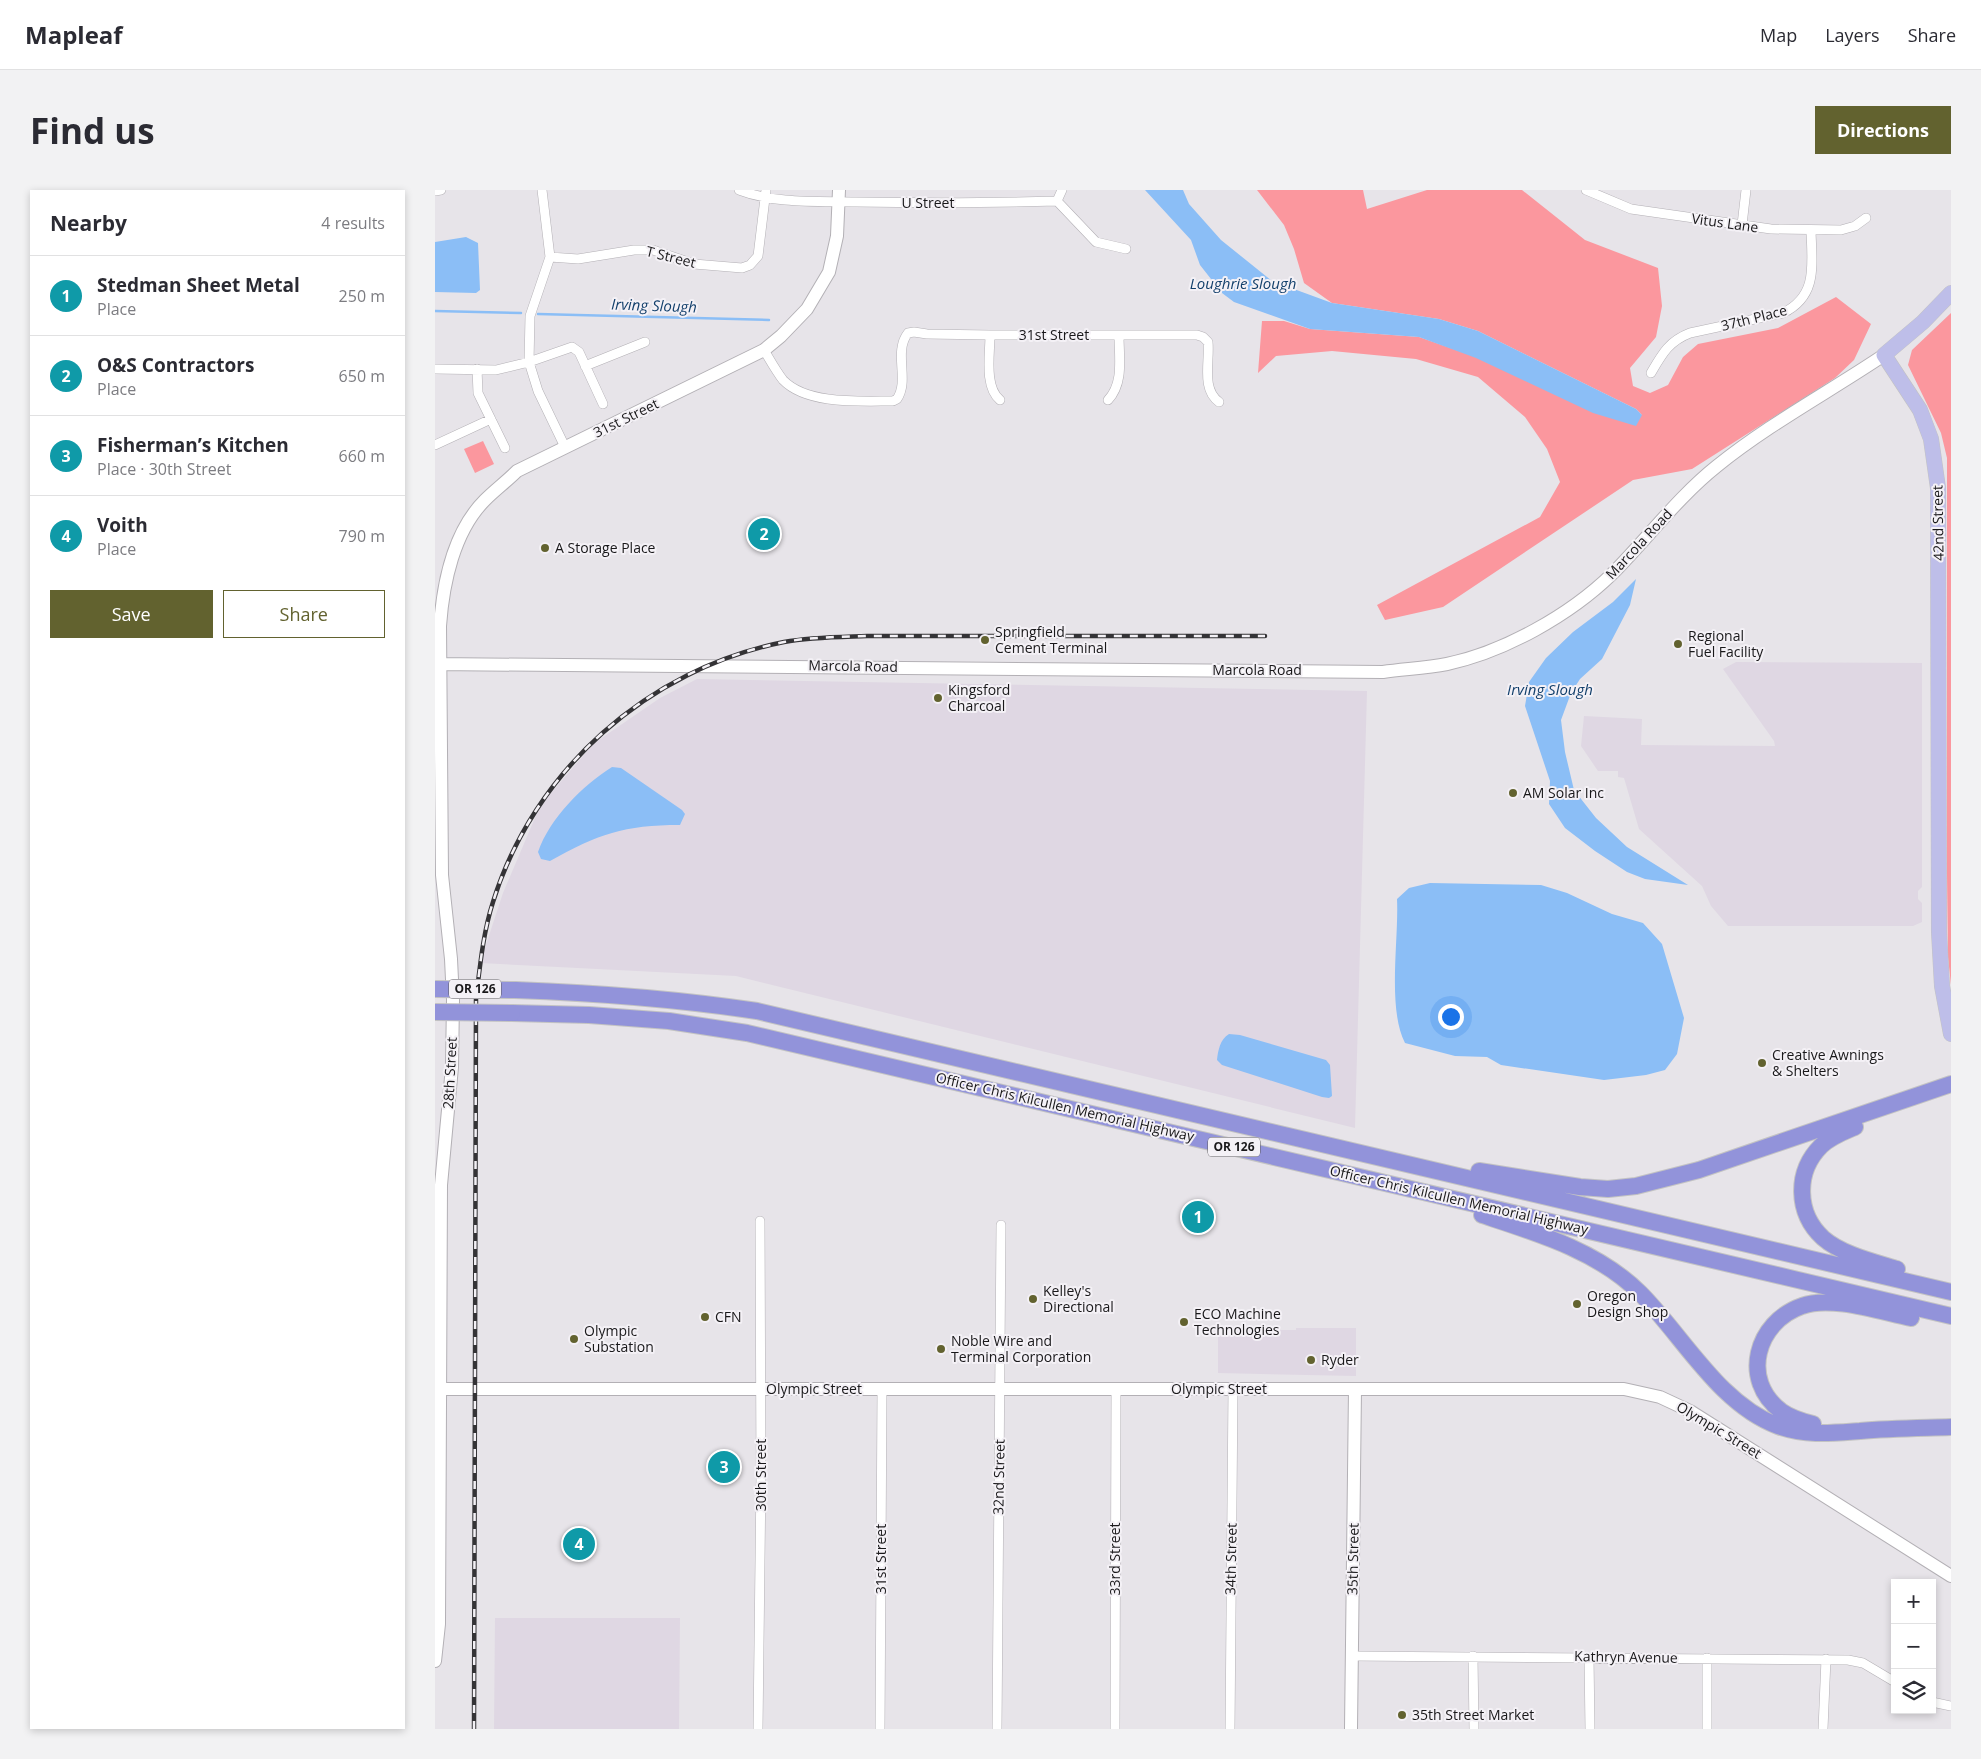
<!DOCTYPE html>
<html lang="en">
<head>
<meta charset="utf-8">
<style>
	body { margin:0; font-family:"Open Sans",sans-serif; background:#f2f2f3; color:#2b2b33 }
	.controls { position:absolute; right:15px; bottom:15px; display:grid; overflow:hidden; border-radius:0px; box-shadow:0 2px 8px #0003 }
	.controls button { width:45px; height:45px; display:grid; place-items:center; padding:0; border:0; border-bottom:1px solid #e1e1e2; background:#fff; color:#2b2b33; font:25px sans-serif }
	.you { position:absolute; left:1015px; top:826px; width:18px; height:18px; margin:-12px; border:4px solid #fff; border-radius:50%; background:#1a73e8; box-shadow:0 0 0 8px #1a73e833 }
	.badge { display:grid; place-items:center; width:32px; height:32px; border-radius:50%; background:#62622f; color:#fff; font-size:16px; font-weight:700 }
	.pin { position:absolute; translate:-50% -50%; border:2px solid #fff; box-shadow:0 1px 5px #0006 }
	.list { margin:0; padding:0; list-style:none }
	h2 { display:flex; justify-content:space-between; align-items:center; height:65px; margin:0; padding:0 20px; font-size:21px }
	h2 small { font-size:16px; font-weight:400; color:#7c7c81 }
	.list li { display:grid; grid-template-columns:32px 1fr auto; gap:15px; align-items:center; box-sizing:border-box; height:80px; padding:0 20px; border-top:1px solid #e1e1e2 }
	.list b { display:block; font-size:19px; white-space:nowrap }
	.list p { margin:0; font-size:16px; white-space:nowrap; color:#7c7c81 }
	.list em { font-size:16px; font-style:normal; color:#7c7c81 }
	.actions { display:flex; gap:10px; padding:15px 20px }
	.actions a { flex:1; padding:11px 0; border:1px solid #62622f; border-radius:0px; text-align:center; font-size:18px; color:#62622f }
	.actions .main { background:#62622f; color:#fff }
	.icon { flex:none; width:28px; height:28px; fill:none; stroke:currentColor; stroke-width:2; stroke-linecap:round; stroke-linejoin:round }
	.map { position:relative; flex:none; width:1516px; height:1539px; overflow:hidden; border-radius:0px }
	header { display:flex; align-items:center; gap:30px; box-sizing:border-box; height:70px; padding:0 25px; background:#fff; border-bottom:1px solid #e1e1e2 }
	header strong { font-size:24px }
	nav { display:flex; gap:28px; margin-inline-start:auto; font-size:18px }
	.intro { display:flex; align-items:center; justify-content:space-between; box-sizing:border-box; height:120px; padding:0 30px }
	h1 { margin:0; font-size:35px }
	.button { padding:12px 22px; border-radius:0px; background:#62622f; color:#fff; font-size:18px; font-weight:700 }
	main { display:flex; gap:30px; padding:0 30px }
	aside { flex:1; background:#fff; border-radius:0px; box-shadow:0 2px 8px #0003 }
	.map>svg:first-child { display:block }
	.built { fill:#dfd7e3 }
	.green { fill:#fb979e }
	.water { fill:#8bbef6 }
	.lines { fill:none; stroke-linecap:round; stroke-linejoin:round }
	.stream { stroke:#8bbef6; stroke-width:2.5 }
	.street-casing { stroke:#b3b0b5; stroke-width:10 }
	.secondary-casing { stroke:#b3b0b5; stroke-width:14 }
	.primary-casing { stroke:#c3c3c3; stroke-width:16 }
	.highway-casing { stroke:#c3c3c3; stroke-width:18 }
	.street { stroke:#fff; stroke-width:9 }
	.secondary { stroke:#fff; stroke-width:12 }
	.primary { stroke:#bebee9; stroke-width:15 }
	.highway { stroke:#9293da; stroke-width:16 }
	.rail-casing { stroke:#343336; stroke-width:4.5 }
	.rail { stroke:#f4f1f6; stroke-width:2.5; stroke-dasharray:8; stroke-linecap:butt }
	.highway-bridge-casing { stroke:#c3c3c3; stroke-width:18; stroke-linecap:butt }
	.highway-bridge { stroke:#9293da; stroke-width:16 }
	.poi-dot { fill:#62622f; stroke:#f4f1f6; stroke-width:2 }
	.labels { text-anchor:middle; stroke-width:4; stroke-linejoin:round; paint-order:stroke }
	.shield { fill:#f4f1f6; stroke:#5b595c; stroke-width:1 }
	.shield-label { font-size:12px; font-weight:bold; fill:#19181a }
	.street-label { font-size:14px; fill:#19181a; stroke:#f4f1f6 }
	.poi-label { font-size:14px; fill:#19181a; stroke:#f4f1f6; text-anchor:start }
	.water-label { font-size:15px; font-style:italic; fill:#123f6b; stroke:#f4f1f6 }
</style>
</head>
<body>
<header>
<strong>Mapleaf</strong>
<nav><a>Map</a><a>Layers</a><a>Share</a></nav>
</header>
<div class="intro"><h1>Find us</h1><a class="button">Directions</a></div>
<main>
<aside>
<h2>Nearby<small>4 results</small></h2>
<ul class="list">
<li><span class="badge" style="background:#0f9aa8">1</span><div><b>Stedman Sheet Metal</b><p>Place</p></div><em>250 m</em></li>
<li><span class="badge" style="background:#0f9aa8">2</span><div><b>O&amp;S Contractors</b><p>Place</p></div><em>650 m</em></li>
<li><span class="badge" style="background:#0f9aa8">3</span><div><b>Fisherman’s Kitchen</b><p>Place · 30th Street</p></div><em>660 m</em></li>
<li><span class="badge" style="background:#0f9aa8">4</span><div><b>Voith</b><p>Place</p></div><em>790 m</em></li>
</ul>
<div class="actions"><a class="main">Save</a><a>Share</a></div>
</aside>
<div class="map">
<svg width="1516" height="1539" viewBox="0 0 1516 1539">
	<rect width="100%" height="100%" fill="#e7e4e9"/>
	<!-- built -->
	<path class="built" d="M1301,472L1487,473V697L1483,701V709L1487,713V732L1478,736H1293L1276,716L1267,696L1204,639L1189,588L1183,587V581H1163L1146,556L1149,526L1207,529L1206,555L1340,556L1339,551L1288,479Z
		M262,489L932,501L920,938L301,786L45,773L68,703L105,616L158,554L225,508Z
		M861,1138H921V1186L783,1183V1140H861Z
		M60,1428H245L244,1539H59Z"/>
	<!-- green -->
	<path class="green" d="M822,0H928L932,19L992,0H1087L1150,50L1223,78L1227,116L1221,147L1195,178L1198,196L1215,203L1233,195L1248,167L1263,154L1343,138L1401,107L1436,134L1419,170L1400,188L1257,279L1198,290L1008,417L950,430L942,415L1105,327L1125,292L1112,259L1090,227L1043,187L981,169L897,161L841,166L823,183L827,131H849L875,139L984,147L1207,225L1201,219L1043,141L1004,129L897,113L869,93L859,59L849,35Z
		M1516,123V795L1513,767L1512,685V268L1506,243L1473,175L1477,160Z
		M48,251L59,274L40,283L29,259Z"/>
	<!-- water -->
	<path class="water" d="M710,0H748L754,14L786,50L837,91L897,113L1004,129L1043,141L1201,219L1207,225L1201,236L1158,223L1041,168L984,147L875,139L799,112L787,103L765,75L756,50Z
		M31,47L43,53L45,100L41,103L0,102V52Z
		M1201,389L1195,415L1167,469L1145,489L1136,503L1126,530L1130,562L1139,600L1161,628L1192,657L1253,695L1210,689L1192,682L1160,661L1130,638L1114,614L1115,591L1090,516L1094,492L1111,468L1138,442L1178,412Z
		M177,577L186,578L247,620L250,624L245,635C189,635 163,644 115,671L106,669L103,662C115,628 147,596 177,577Z
		M995,693L1106,695L1132,703L1177,724L1208,733L1227,754L1249,828L1242,864L1230,880L1211,885L1169,890L1066,875L1052,867L1020,866L970,853C952,818 964,749 962,709L974,698Z
		M794,844L805,845L891,870L895,875L897,906L894,908L887,907L787,875L782,870C783,861 785,849 794,844Z"/>
	<g class="lines">
		<!-- stream -->
		<path class="stream" d="M0,121L86,123
			M103,124L334,130"/>
		<defs>
			<path id="street" d="M107,0L115,67L95,126L94,172L103,201L130,257
				M304,0C340,14 383,11 421,12C488,13 555,13 622,11
				M1151,0L1196,19L1336,39L1406,40L1420,36L1431,28
				M0,1L6,0
				M622,11L661,52L691,59
				M622,11L627,0
				M1307,35L1311,0
				M115,67L143,69L199,60H218L259,74L307,78L315,75L323,66L331,0
				M555,145C555,164 549,197 565,210
				M329,160C335,170 341,181 348,190C372,215 426,211 458,211L462,209C475,190 458,162 473,143L479,142L492,144L555,145H762L768,147L773,152C775,172 766,199 784,212
				M150,176L210,152
				M0,179L61,180L94,172L137,157L144,162L168,214
				M42,179L43,203L70,258
				M1216,183C1227,164 1234,151 1255,143L1348,123C1383,106 1377,75 1376,41
				M673,210C689,193 684,168 684,145
				M0,255L56,229
				M917,1466L1413,1470L1428,1473L1460,1492
				M1038,1466L1039,1539
				M1154,1467L1155,1539
				M1497,1512L1516,1516
				M323,1539L326,1286L325,1031
				M445,1539L447,1199
				M562,1539L566,1035
				M680,1539L681,1199
				M795,1539L798,1199
				M1272,1539V1468
				M1388,1539L1391,1469"/>
			<path id="secondary" d="M0,474L948,482C969,479 991,478 1012,474C1069,462 1135,425 1177,384C1212,349 1243,307 1282,276C1334,234 1394,202 1449,165
				M0,1199H1189L1225,1207L1255,1221L1516,1386
				M0,1471L4,1434L6,995L17,877L18,810L16,769L7,685L5,436C8,393 19,341 50,310C60,300 72,291 82,281L329,160L346,146L372,119L394,82L402,46L404,0
				M916,1539L920,1199"/>
			<path id="primary" d="M1516,103L1488,132L1449,165L1485,220L1496,249L1503,298L1504,742L1507,796L1516,844"/>
			<path id="highway" d="M80,800C162,803 242,809 322,821L1516,1102
				M77,823L154,825L234,831L312,843L1516,1126
				M1420,937C1408,942 1395,947 1386,956C1360,982 1361,1023 1388,1048C1406,1064 1439,1072 1462,1079
				M1044,981L1145,997L1173,999L1201,996L1264,980L1516,894
				M1047,1025C1102,1043 1163,1061 1205,1103C1248,1146 1284,1214 1343,1236C1371,1246 1397,1243 1425,1241C1455,1238 1486,1238 1516,1237
				M1378,1234C1366,1231 1356,1228 1346,1221C1305,1190 1321,1132 1367,1116C1396,1105 1446,1122 1476,1128"/>
		</defs>
		<!-- street casing -->
		<use href="#street" class="street-casing"/>
		<!-- secondary casing -->
		<use href="#secondary" class="secondary-casing"/>
		<!-- primary casing -->
		<use href="#primary" class="primary-casing"/>
		<!-- highway casing -->
		<use href="#highway" class="highway-casing"/>
		<!-- street -->
		<use href="#street" class="street"/>
		<!-- secondary -->
		<use href="#secondary" class="secondary"/>
		<!-- primary -->
		<use href="#primary" class="primary"/>
		<!-- highway -->
		<use href="#highway" class="highway"/>
		<defs>
			<path id="rail" d="M39,1539L41,809C45,776 48,743 58,712C99,580 213,479 349,452C376,447 404,447 432,446H830"/>
		</defs>
		<!-- rail casing -->
		<use href="#rail" class="rail-casing"/>
		<!-- rail -->
		<use href="#rail" class="rail"/>
		<defs>
			<path id="highway-bridge" d="M0,799L80,800
				M0,822L77,823"/>
		</defs>
		<!-- highway-bridge casing -->
		<use href="#highway-bridge" class="highway-bridge-casing"/>
		<!-- highway-bridge -->
		<use href="#highway-bridge" class="highway-bridge"/>
	</g>
	<!-- markers -->
	<g class="poi-dot">
		<circle cx="110" cy="358" r="5"/>
		<circle cx="550" cy="450" r="5"/>
		<circle cx="1243" cy="454" r="5"/>
		<circle cx="503" cy="508" r="5"/>
		<circle cx="1078" cy="603" r="5"/>
		<circle cx="1327" cy="873" r="5"/>
		<circle cx="598" cy="1109" r="5"/>
		<circle cx="1142" cy="1114" r="5"/>
		<circle cx="270" cy="1127" r="5"/>
		<circle cx="749" cy="1132" r="5"/>
		<circle cx="139" cy="1149" r="5"/>
		<circle cx="506" cy="1159" r="5"/>
		<circle cx="876" cy="1170" r="5"/>
		<circle cx="967" cy="1525" r="5"/>
	</g>
	<g class="labels">
		<!-- shield labels -->
		<g class="shield">
			<rect x="14" y="789.5" width="52" height="19" rx="4"/>
			<rect x="773" y="947.5" width="52" height="19" rx="4"/>
		</g>
		<g class="shield-label">
			<text x="40" y="803">OR 126</text>
			<text x="799" y="961">OR 126</text>
		</g>
		<!-- street labels -->
		<g class="street-label">
			<text x="493" y="18">U Street</text>
			<text transform="translate(1290 33) rotate(8)" y="5">Vitus Lane</text>
			<text transform="translate(236 67) rotate(14)" y="5">T Street</text>
			<text transform="translate(1319 128) rotate(-14)" y="5">37th Place</text>
			<text x="619" y="150">31st Street</text>
			<text transform="translate(191 228) rotate(-26)" y="5">31st Street</text>
			<text transform="translate(1503 333) rotate(-91)" y="5">42nd Street</text>
			<text transform="translate(1204 354) rotate(-47)" y="5">Marcola Road</text>
			<text transform="translate(418 476) rotate(1)" y="5">Marcola Road</text>
			<text x="822" y="485">Marcola Road</text>
			<text transform="translate(15 883) rotate(-87)" y="5">28th Street</text>
			<text transform="translate(630 917) rotate(13)" y="5">Officer Chris Kilcullen Memorial Highway</text>
			<text transform="translate(1024 1010) rotate(13)" y="5">Officer Chris Kilcullen Memorial Highway</text>
			<text x="379" y="1204">Olympic Street</text>
			<text x="784" y="1204">Olympic Street</text>
			<text transform="translate(1284 1240) rotate(31)" y="5">Olympic Street</text>
			<text transform="translate(326 1285) rotate(-90)" y="5">30th Street</text>
			<text transform="translate(564 1287) rotate(-89)" y="5">32nd Street</text>
			<text transform="translate(446 1369) rotate(-90)" y="5">31st Street</text>
			<text transform="translate(680 1369) rotate(-90)" y="5">33rd Street</text>
			<text transform="translate(796 1369) rotate(-89)" y="5">34th Street</text>
			<text transform="translate(918 1369) rotate(-89)" y="5">35th Street</text>
			<text transform="translate(1191 1467) rotate(1)" y="5">Kathryn Avenue</text>
		</g>
		<!-- poi labels -->
		<g class="poi-label">
			<text x="120" y="363">A Storage Place</text>
			<text x="560" y="447">Springfield<tspan x="560" dy="16">Cement Terminal</tspan></text>
			<text x="1253" y="451">Regional<tspan x="1253" dy="16">Fuel Facility</tspan></text>
			<text x="513" y="505">Kingsford<tspan x="513" dy="16">Charcoal</tspan></text>
			<text x="1088" y="608">AM Solar Inc</text>
			<text x="1337" y="870">Creative Awnings<tspan x="1337" dy="16">&amp; Shelters</tspan></text>
			<text x="608" y="1106">Kelley's<tspan x="608" dy="16">Directional</tspan></text>
			<text x="1152" y="1111">Oregon<tspan x="1152" dy="16">Design Shop</tspan></text>
			<text x="759" y="1129">ECO Machine<tspan x="759" dy="16">Technologies</tspan></text>
			<text x="280" y="1132">CFN</text>
			<text x="149" y="1146">Olympic<tspan x="149" dy="16">Substation</tspan></text>
			<text x="516" y="1156">Noble Wire and<tspan x="516" dy="16">Terminal Corporation</tspan></text>
			<text x="886" y="1175">Ryder</text>
			<text x="977" y="1530">35th Street Market</text>
		</g>
		<!-- water labels -->
		<g class="water-label">
			<text x="808" y="99">Loughrie Slough</text>
			<text transform="translate(219 116) rotate(2)" y="5">Irving Slough</text>
			<text x="1115" y="505">Irving Slough</text>
		</g>
	</g>
</svg>
<div class="controls">
<button>+</button>
<button>−</button>
<button><svg class="icon" aria-label="layers" viewBox="0 0 24 24"><path d="M12 4l9 5-9 5-9-5zM3 14l9 5 9-5"/></svg></button>
</div>
<div class="you"></div>
<div class="pin badge" style="left:763px;top:1027px;background:#0f9aa8">1</div>
<div class="pin badge" style="left:329px;top:344px;background:#0f9aa8">2</div>
<div class="pin badge" style="left:289px;top:1277px;background:#0f9aa8">3</div>
<div class="pin badge" style="left:144px;top:1354px;background:#0f9aa8">4</div>
</div>
</main>
</body>
</html>
